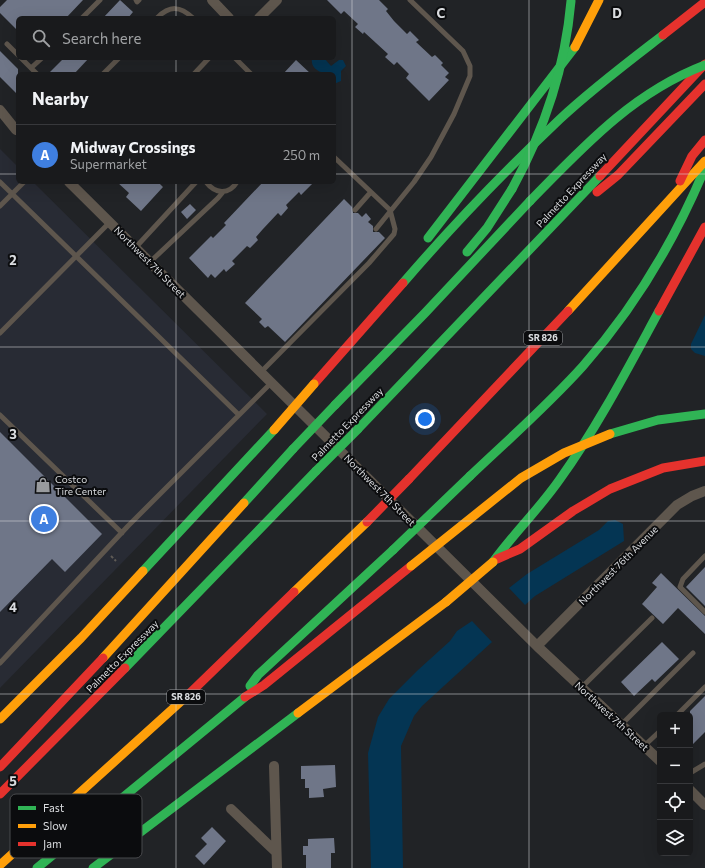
<!DOCTYPE html>
<html lang="en">
<head>
<meta charset="utf-8">
<style>
	body { margin:0; font-family:Commissioner,sans-serif; background:#262729; color:#f1f3f6 }
	.controls { position:absolute; right:12px; bottom:12px; display:grid; overflow:hidden; border-radius:6px; box-shadow:0 4px 16px #0002 }
	.controls button { width:36px; height:36px; display:grid; place-items:center; padding:0; border:0; border-bottom:1px solid #37383b; background:#191a1c; color:#f1f3f6; font:20px sans-serif }
	.you { position:absolute; left:425px; top:419px; width:14px; height:14px; margin:-10px; border:3px solid #fff; border-radius:50%; background:#1a73e8; box-shadow:0 0 0 6px #1a73e833 }
	.badge { display:grid; place-items:center; width:26px; height:26px; border-radius:50%; background:#d93025; color:#fff; font-size:13px; font-weight:700 }
	.pin { position:absolute; translate:-50% -50%; border:2px solid #fff; box-shadow:0 1px 4px #0006 }
	.list { margin:0; padding:0; list-style:none }
	h2 { display:flex; justify-content:space-between; align-items:center; height:52px; margin:0; padding:0 16px; font-size:17px }
	h2 small { font-size:13px; font-weight:400; color:#9fa1a3 }
	.list li { display:grid; grid-template-columns:26px 1fr auto; gap:12px; align-items:center; box-sizing:border-box; height:60px; padding:0 16px; border-top:1px solid #37383b }
	.list b { display:block; font-size:15px; white-space:nowrap }
	.list p { margin:0; font-size:13px; white-space:nowrap; color:#9fa1a3 }
	.list em { font-size:13px; font-style:normal; color:#9fa1a3 }
	.icon { flex:none; width:22px; height:22px; fill:none; stroke:currentColor; stroke-width:2; stroke-linecap:round; stroke-linejoin:round }
	.map { position:relative; flex:none; width:705px; height:868px; overflow:hidden }
	.search { position:absolute; background:#191a1c; box-shadow:0 4px 16px #0002; left:16px; top:16px; width:320px; height:44px; display:flex; align-items:center; gap:10px; box-sizing:border-box; padding:0 14px; border-radius:6px; color:#9fa1a3; font-size:15px }
	.panel { position:absolute; background:#191a1c; box-shadow:0 4px 16px #0002; left:16px; top:72px; width:320px; height:112px; border-radius:6px }
	.map>svg:first-child { display:block }
	.built { fill:#282b34 }
	.water { fill:#043553 }
	.building { fill:#6f7688 }
	.lines { fill:none; stroke-linecap:round; stroke-linejoin:round }
	.path { stroke:#5f5b56; stroke-width:2; stroke-dasharray:3 2; stroke-linecap:butt }
	.lane { stroke:#5e564d; stroke-width:5 }
	.street { stroke:#5e564d; stroke-width:10 }
	.fast { stroke:#30b455; stroke-width:9 }
	.slow { stroke:#ff9f0a; stroke-width:9 }
	.jam { stroke:#e5322d; stroke-width:9 }
	.fast-bridge { stroke:#30b455; stroke-width:9 }
	.slow-bridge { stroke:#ff9f0a; stroke-width:9 }
	.jam-bridge { stroke:#e5322d; stroke-width:9 }
	.grid { fill:none; stroke:#dadcdf; stroke-width:1; stroke-opacity:0.55 }
	.labels { text-anchor:middle; stroke-width:4; stroke-linejoin:round; paint-order:stroke }
	.shield { fill:#0b0c0e; stroke:#9c9ea0; stroke-width:1 }
	.shield-label { font-size:9px; font-weight:bold; fill:#dadcdf }
	.street-label { font-size:10px; fill:#dadcdf; stroke:#0b0c0e }
	.poi-label { font-size:10px; fill:#dadcdf; stroke:#0b0c0e; text-anchor:start }
	.key { fill:#0b0c0e; stroke:#494a4d; stroke-width:1 }
	.key-label { font-size:11px; fill:#dadcdf }
	.grid-label { font-size:13px; text-anchor:middle; font-weight:bold; fill:#dadcdf; stroke:#0b0c0e; stroke-width:4; stroke-linejoin:round; paint-order:stroke }
</style>
</head>
<body>
<div class="map">
<svg width="705" height="868" viewBox="0 0 705 868">
	<rect width="100%" height="100%" fill="#212326"/>
	<!-- built -->
	<path class="built" d="M0,149L18,167V182H33L267,414L0,688Z"/>
	<!-- water -->
	<path class="water" d="M312,58H324L331,66L339,60H343L346,66L341,71V81L334,84V74C324,74 310,71 312,58Z
		M705,315V356L695,353L691,349V344Z
		M615,520L623,524L624,541L535,596L525,605L509,588L527,574L599,530L608,521Z
		M472,621L492,642L422,706L414,716L401,746L403,868H371L368,753L378,717L389,699L418,670L450,641L457,631Z"/>
	<!-- building -->
	<path class="building" d="M7,0H83L66,18H18V31L0,13V7Z
		M120,0L133,12L128,18H103Z
		M327,0H379L388,9L386,11L394,21L407,34L410,31L419,40L416,42L432,57L435,55L443,63L441,65L449,73L445,77L449,80L429,101L406,78L409,74L397,62L394,65L385,57L388,54L364,32L363,34L355,27L358,24L344,11L341,14Z
		M0,51L18,69V95L0,77Z
		M64,58H89L74,74H48Z
		M296,60L311,74H283Z
		M117,182H158L163,187L141,211L126,197L129,193Z
		M263,182H314L301,195L299,192L286,205L288,208L281,216L278,213L263,229L256,237L258,240L250,248L247,246L232,261L235,264L226,272L224,269L215,278L211,274L208,278L189,258L211,236L213,238L226,225L224,223Z
		M344,199L352,207L353,213H358L362,217L366,213L371,219L368,222L373,226V232H379L385,238L285,342L268,326L265,328L259,322L262,319L245,303Z
		M190,204L196,210L187,219L181,212Z
		M0,432L102,534L65,572L52,559L0,612Z
		M705,567V606L686,587Z
		M661,573L705,616V634L678,608L663,624L642,604L657,587L652,583Z
		M662,642L679,659L655,682L652,679L634,696L621,682Z
		M705,696V732L690,747V711Z
		M335,765L336,787L323,789L324,797L309,798V788H305V779H301V766Z
		M212,827L226,841L204,865L195,856L207,844L201,838Z
		M334,838L335,853H331V868H306V855H303V846H308V839Z"/>
	<g class="lines">
		<!-- path -->
		<path class="path" d="M111,556L116,561"/>
		<!-- lane -->
		<path class="lane" d="M136,0L137,2L139,0
			M82,18L100,0
			M157,18C170,5 180,6 193,18
			M7,44L18,55
			M21,58L37,74
			M235,58L251,74
			M31,68L42,58
			M103,74L119,58
			M194,74L209,58
			M0,182L239,415
			M206,182C215,194 229,195 237,182
			M0,206L24,182
			M355,210L370,193
			M376,229L414,182L431,157L454,114L470,76V66L463,51L410,0
			M136,247L196,182
			M150,262L218,198L223,192
			M0,333L110,222
			M261,372L369,263L394,234L395,229L390,210L334,157
			M0,415L122,533
			M705,556L683,579L680,587L705,612
			M0,663L128,526L271,383
			M581,688L652,618
			M677,715L705,687
			M621,725L693,653
			M644,746L660,731
			M690,773L705,764"/>
		<!-- street -->
		<path class="street" d="M212,0L229,18
			M259,18L277,0
			M0,110L16,130
			M69,182L537,646L660,761
			M537,646L677,505L692,496L705,491
			M274,766L277,868
			M690,790L705,805
			M231,809L276,852"/>
		<!-- fast -->
		<path class="fast" d="M428,238L575,47
			M467,252L487,228L512,189
			M403,283C452,226 505,171 560,119C592,89 628,62 663,35
			M335,405L425,313L530,201
			M358,429L600,176
			M610,434L658,420L705,414
			M470,476C508,440 548,405 583,366C635,307 675,240 705,168
			M244,503L293,449
			M493,562C514,533 540,508 560,479C598,426 628,368 659,311
			M143,571L274,430
			M125,668L316,471
			M250,686L258,675L393,550
			M37,868L245,697
			M93,868L298,713"/>
		<!-- slow -->
		<path class="slow" d="M575,47L599,0
			M568,311L705,161
			M294,592L367,522
			M103,658L244,503
			M298,713L446,602
			M0,719L81,638L143,571
			M0,865L188,695"/>
		<!-- jam -->
		<path class="jam" d="M663,35L705,2
			M600,176L705,64
			M680,181L692,156L705,140
			M597,192L618,175L705,84
			M659,311L705,227
			M314,384L403,283
			M409,479L568,311
			M497,559L520,549L573,511L610,489L663,468L705,461
			M188,695L294,592
			M245,697L264,685L411,566
			M0,767L103,658
			M0,794L125,668"/>
		<!-- fast-bridge -->
		<path class="fast-bridge" d="M512,189C545,129 565,69 571,1
			M530,201C583,147 632,93 705,65
			M293,449L335,405
			M316,471L358,429
			M393,550L470,476"/>
		<!-- slow-bridge -->
		<path class="slow-bridge" d="M274,430L314,384
			M411,566L521,478L564,453L610,434
			M446,602L493,562"/>
		<!-- jam-bridge -->
		<path class="jam-bridge" d="M367,522L409,479"/>
	</g>
	<!-- grid -->
	<path class="grid" d="M176,0V18M352,0V868M529,0V868M176,58V74M0,174H18M334,174H705M176,182V868M0,347H705M0,521H705M0,694H705"/>
	<!-- icons -->
	<defs>
		<symbol id="shop-bare" viewBox="-9 -9 18 18"><path d="M-5-2.5h2.3a2.7 3.5 0 0 1 5.4 0H5L5.5 6h-11ZM-1.5-2.5h3a1.5 2.3 0 0 0-3 0Z" fill="#999b9e" stroke="#0b0c0e" stroke-width="2.5" paint-order="stroke"/></symbol>
	</defs>
	<g fill-rule="evenodd">
		<use href="#shop-bare" x="32" y="474" width="22" height="22"/>
	</g>
	<g class="labels">
		<!-- shield labels -->
		<g class="shield">
			<rect x="524" y="331" width="38" height="14" rx="3"/>
			<rect x="167" y="690" width="38" height="14" rx="3"/>
		</g>
		<g class="shield-label">
			<text x="543" y="341">SR 826</text>
			<text x="186" y="700">SR 826</text>
		</g>
		<!-- street labels -->
		<g class="street-label">
			<text transform="translate(571 190) rotate(-47)" y="4">Palmetto Expressway</text>
			<text transform="translate(150 262) rotate(45)" y="4">Northwest 7th Street</text>
			<text transform="translate(347 424) rotate(-46)" y="4">Palmetto Expressway</text>
			<text transform="translate(380 490) rotate(45)" y="4">Northwest 7th Street</text>
			<text transform="translate(618 565) rotate(-45)" y="4">Northwest 76th Avenue</text>
			<text transform="translate(122 656) rotate(-45)" y="4">Palmetto Expressway</text>
			<text transform="translate(612 716) rotate(43)" y="4">Northwest 7th Street</text>
		</g>
		<!-- poi labels -->
		<g class="poi-label">
			<text x="55" y="483">Costco<tspan x="55" dy="12">Tire Center</tspan></text>
		</g>
	</g>
	<!-- legend -->
	<rect x="10" y="794" width="132" height="64" rx="6" class="key"/>
	<rect x="18" y="806" width="18" height="4" fill="#30b455"/>
	<rect x="18" y="824" width="18" height="4" fill="#ff9f0a"/>
	<rect x="18" y="842" width="18" height="4" fill="#e5322d"/>
	<g class="key-label">
		<text x="43" y="812">Fast</text>
		<text x="43" y="830">Slow</text>
		<text x="43" y="848">Jam</text>
	</g>
	<g class="grid-label">
		<text x="441" y="18">C</text>
		<text x="617" y="18">D</text>
		<text x="13" y="265">2</text>
		<text x="13" y="439">3</text>
		<text x="13" y="612">4</text>
		<text x="13" y="786">5</text>
	</g>
</svg>
<div class="controls">
<button>+</button>
<button>−</button>
<button><svg class="icon" aria-label="locate" viewBox="0 0 24 24"><circle cx="12" cy="12" r="6"/><path d="M12 2v4M12 18v4M2 12h4M18 12h4"/></svg></button>
<button><svg class="icon" aria-label="layers" viewBox="0 0 24 24"><path d="M12 4l9 5-9 5-9-5zM3 14l9 5 9-5"/></svg></button>
</div>
<div class="you"></div>
<div class="pin badge" style="left:44px;top:519px;background:#3f7fe0">A</div>
<div class="search"><svg class="icon" aria-label="search" viewBox="0 0 24 24"><circle cx="10" cy="10" r="6"/><path d="M15 15l6 6"/></svg>Search here</div>
<section class="panel">
<h2>Nearby<small></small></h2>
<ul class="list">
<li><span class="badge" style="background:#3f7fe0">A</span><div><b>Midway Crossings</b><p>Supermarket</p></div><em>250 m</em></li>
</ul>
</section>
</div>
</body>
</html>
